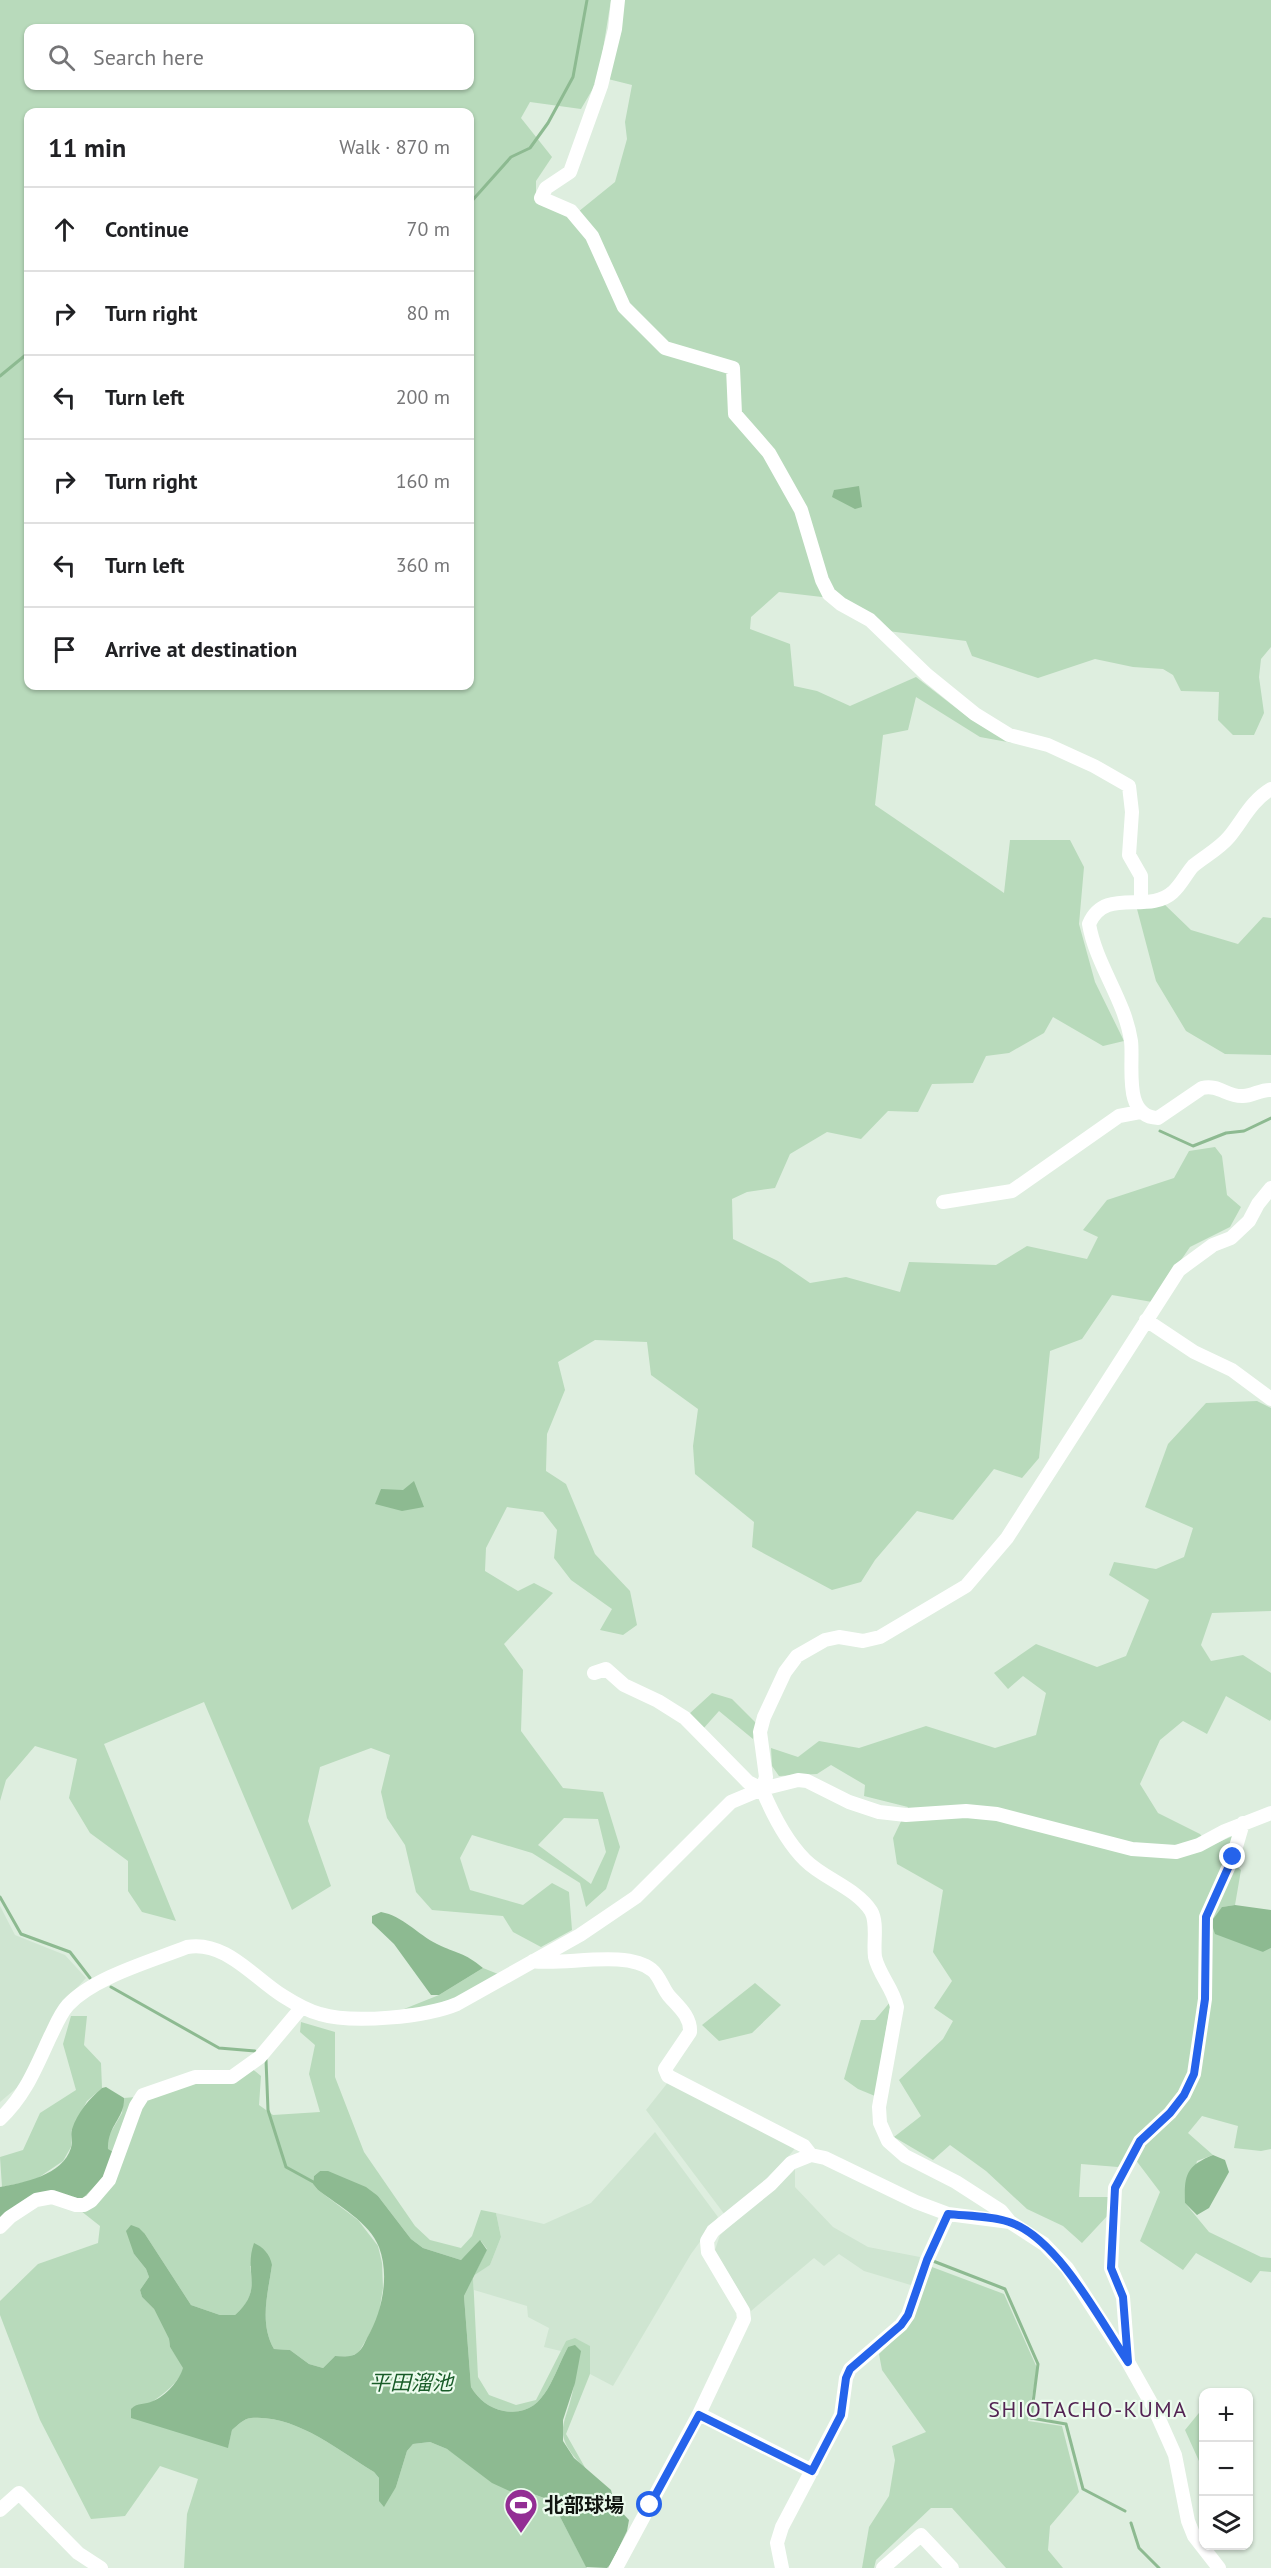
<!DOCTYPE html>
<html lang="en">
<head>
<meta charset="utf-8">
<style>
	body { margin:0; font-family:"PT Sans","Noto Sans JP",sans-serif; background:#f2f2f2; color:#202124 }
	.controls { position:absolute; right:18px; bottom:18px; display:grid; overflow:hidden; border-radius:12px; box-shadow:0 2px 4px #0004 }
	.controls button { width:54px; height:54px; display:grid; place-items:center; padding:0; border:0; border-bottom:2px solid #e0e0e0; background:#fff; color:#202124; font:30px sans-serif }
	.stop { position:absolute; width:18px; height:18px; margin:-14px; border:4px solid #2563eb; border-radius:50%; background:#fff }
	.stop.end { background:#2563eb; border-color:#fff; box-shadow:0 2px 6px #0008 }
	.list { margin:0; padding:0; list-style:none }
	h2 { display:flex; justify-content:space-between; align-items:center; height:78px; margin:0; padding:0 24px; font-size:26px }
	h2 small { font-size:20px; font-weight:400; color:#757577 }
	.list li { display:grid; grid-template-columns:39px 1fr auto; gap:18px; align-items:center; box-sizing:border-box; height:84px; padding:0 24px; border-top:2px solid #e0e0e0 }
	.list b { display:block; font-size:22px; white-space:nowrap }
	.list em { font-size:20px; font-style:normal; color:#757577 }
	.icon { flex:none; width:33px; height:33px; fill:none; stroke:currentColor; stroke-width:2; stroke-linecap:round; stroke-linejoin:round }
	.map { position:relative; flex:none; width:1271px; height:2568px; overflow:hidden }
	.search { position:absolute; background:#fff; box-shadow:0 2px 4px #0004; left:24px; top:24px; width:450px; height:66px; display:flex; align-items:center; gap:15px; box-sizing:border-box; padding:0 21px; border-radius:12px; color:#757577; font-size:22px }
	.panel { position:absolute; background:#fff; box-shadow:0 2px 4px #0004; left:24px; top:108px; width:450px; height:582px; border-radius:12px }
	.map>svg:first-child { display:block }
	.built { fill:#cfe5d1 }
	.green { fill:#b8dabb; fill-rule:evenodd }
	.water { fill:#8dba91 }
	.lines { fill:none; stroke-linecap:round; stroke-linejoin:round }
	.stream { stroke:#8dba91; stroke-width:3 }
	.minor { stroke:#fff; stroke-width:14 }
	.route { stroke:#2563eb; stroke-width:8 }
	.labels { text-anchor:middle; stroke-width:4.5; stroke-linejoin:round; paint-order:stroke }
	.poi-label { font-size:20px; font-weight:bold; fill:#111611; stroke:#ebfbed; text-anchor:start }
	.water-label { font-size:21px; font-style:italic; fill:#195c29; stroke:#ebfbed }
	.quarter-label { font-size:22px; letter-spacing:1.5px; fill:#532353; stroke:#ebfbed }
</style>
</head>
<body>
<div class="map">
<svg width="1271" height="2568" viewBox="0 0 1271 2568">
	<rect width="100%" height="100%" fill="#deeedf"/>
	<!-- built -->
	<path class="built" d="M0,1906L15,1935L65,1955L86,1978L61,2005L20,2085L0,2102Z
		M669,2081L797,2146L768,2181L725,2215L646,2110Z
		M655,2132L718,2217L691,2254L613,2386L590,2374V2346L566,2341L561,2351L544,2347L549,2328L528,2317L527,2306L474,2290L473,2275L490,2265L501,2237L496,2213L544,2224L591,2203Z
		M795,2166V2187L833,2227L868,2247L920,2257L914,2286L864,2271L839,2254L824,2266L814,2258L751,2311L715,2250L720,2235Z"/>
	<!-- green -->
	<path class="green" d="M0,0H611L598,80L581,109L530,102L521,118L552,157L536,181V199L573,216L615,182L627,139L625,122L632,85L608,79L623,0H1271V647L1261,659L1259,677L1264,713L1254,735H1233L1218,720L1219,692L1181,691L1173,675L1163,669L1133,667L1095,659L1038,678L972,656L966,641L888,631L837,595L822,597L779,592L751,617L750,629L790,644L794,686L817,691L850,706L916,677L969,718L1013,743L980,737L916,697L908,730L883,735L875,805L1004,893L1010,840H1070L1084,867L1079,924L1095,982L1124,1041L1103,1046L1053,1017L1044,1033L1009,1053L986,1056L973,1083L932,1084L918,1112L888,1111L861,1139L827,1132L790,1154L775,1188L747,1192L732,1199L733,1239L778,1261L810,1283L846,1277L900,1292L909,1262L996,1265L1027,1246L1087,1259L1098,1237L1083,1230L1107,1200L1174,1178L1189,1151L1215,1147L1222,1156L1227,1195L1241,1207L1230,1227L1190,1247L1152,1302L1112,1295L1082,1339L1050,1351L1039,1458L1022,1478L994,1469L953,1520L917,1511L875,1560L861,1582L832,1590L752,1547L754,1522L695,1474L693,1446L698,1409L651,1375L647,1342L595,1340L558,1362L565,1390L547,1434L546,1471L566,1484L595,1554L630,1591L637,1625L623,1635L600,1630L612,1609L571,1580L554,1558L557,1530L543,1512L507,1507L486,1548L485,1571L518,1591L534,1583L553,1593L504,1644L523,1670L521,1731L563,1788L603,1792L620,1847L606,1889L586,1907L580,1883L532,1853L472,1835L460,1858L470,1890L523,1905L552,1883L569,1892L572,1930L541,1947L513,1932L503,1916L432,1910L416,1892L405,1845L387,1818L381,1792L390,1755L371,1748L320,1767L308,1821L331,1886L292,1910L204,1702L104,1744L176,1921L142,1912L128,1891V1861L90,1833L69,1798L77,1759L35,1746L6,1780L0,1801ZM28,28H470V86H28ZM28,112H470V686H28ZM564,1818L598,1819L606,1852L591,1884L538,1845Z
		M1163,903L1191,930L1238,944L1263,917L1271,918V1055L1225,1054L1186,1031L1156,981L1137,909Z
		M1257,1401L1271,1408V1611L1212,1613L1201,1645L1211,1661L1243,1655L1271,1673V1719L1270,1721L1226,1696L1207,1734L1183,1721L1160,1740L1140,1784L1158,1813L1200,1834L1210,1846L1235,1835L1228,1858L1241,1870L1235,1905L1222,1907L1263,1952L1271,1948V2149L1261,2151L1234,2148L1238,2126L1202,2116L1188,2133L1213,2155L1197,2161L1185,2203L1209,2232L1261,2257L1271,2258V2272L1260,2271L1251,2283L1196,2253L1183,2270L1140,2241L1160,2192L1132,2155L1118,2167L1081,2164L1079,2197H1110V2213L1082,2243L1063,2226L1027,2209L986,2171L950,2145L933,2160L894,2137L921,2116L899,2080L943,2039L953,2021L934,2008L952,1981L933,1952L943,1890L897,1864L893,1838L908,1807L864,1796L865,1785L831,1765L817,1774L779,1776L772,1766L771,1748L798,1757L819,1741L859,1748L926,1726L995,1748L1036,1735L1046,1693L1023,1676L1008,1689L994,1673L1036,1644L1097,1667L1126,1656L1149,1600L1109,1575L1114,1562L1156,1569L1184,1557L1193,1528L1145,1507L1168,1444L1206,1403Z
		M712,1693L732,1699L756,1723L753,1739L719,1711L703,1729L689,1714Z
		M483,1968L498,1974L444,2005L404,2009L439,1995Z
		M755,1983L781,2005L752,2033L719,2041L702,2025Z
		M891,2001L875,2096L858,2089L844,2079L861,2020H875Z
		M71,2016H87L84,2045L101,2063L102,2088L87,2101L71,2131V2147L63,2161L35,2180L2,2187L0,2157L23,2150L40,2113L76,2090L63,2044Z
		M301,2022L335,2032V2077L364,2152L415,2226L430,2240L461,2248L472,2236L481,2210L496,2213L501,2237L490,2265L473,2276L478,2377L489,2395L516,2405L536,2400L566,2341L575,2338L590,2346V2374L566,2434L587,2471C548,2430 566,2430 574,2385C576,2374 570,2358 568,2347C552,2376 545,2418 504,2411C489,2408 479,2400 471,2387L464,2296L487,2249L481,2241L461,2260L423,2248L411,2239L378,2196L320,2171L314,2176L313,2184L318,2190L358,2220L378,2246L382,2263L383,2288L378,2319L359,2352L350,2357L335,2356L323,2368L309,2364L290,2350L274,2349C259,2323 268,2293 272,2265L250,2266C254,2288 252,2300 235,2315H220L191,2305L145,2234L134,2254L146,2269L149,2277L140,2290L142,2297L154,2309L169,2339L170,2347L184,2368C178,2383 165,2393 152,2402L228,2447L232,2430C238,2425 243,2419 251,2418C295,2414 338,2450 374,2472L379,2478V2501L396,2487L407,2451L413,2444L430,2442L447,2449L514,2493L533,2494L547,2499L558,2513L587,2568H184L187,2514L198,2479L160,2466L125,2516L91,2519L40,2420L0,2315V2301L38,2264L98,2243L100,2226L81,2211L82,2199L108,2149V2137L122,2113L124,2098L147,2096L250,2067L261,2076L259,2105L273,2115L320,2112L309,2074L315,2045L300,2032Z
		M932,2267L1004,2294L1037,2368L1028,2421L1062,2426L1079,2492L1050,2526L1048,2550L1063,2568H1006L952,2508H931L876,2560L874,2568H862L869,2527L889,2496L895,2460L892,2446L926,2432L882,2370L879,2354L910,2324Z
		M1203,2408V2470L1185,2430Z"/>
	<!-- water -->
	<path class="water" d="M859,486L862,507L855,509L832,497L834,490Z
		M414,1481L424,1507L402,1511L375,1504L381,1489L403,1490Z
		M1235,1905L1271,1910V1948L1263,1952L1215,1934L1211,1922L1222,1907Z
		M381,1912C403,1916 417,1934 437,1944C457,1954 464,1952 483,1968L439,1995H431L394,1944L372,1923V1916Z
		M106,2087L124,2098C125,2118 107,2126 108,2149L113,2152L107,2174L82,2199L66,2196L0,2220V2187C23,2183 63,2175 71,2148C73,2142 70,2135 72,2129C78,2112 89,2099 102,2088Z
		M1213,2155L1225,2160L1229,2172L1209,2208L1197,2215L1185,2203C1184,2175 1186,2166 1213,2155Z
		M320,2171H328L366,2187L378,2196L411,2239L423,2248L461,2260L480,2240L487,2250L464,2296L471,2387C479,2400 489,2408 504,2411C545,2418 552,2376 568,2347L575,2345L581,2351L575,2383L563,2420V2441L574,2458L611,2490L615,2505L629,2520L627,2531L611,2564L607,2568L586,2567L558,2513L547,2499L533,2494L514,2493L492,2483L447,2449L430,2442L413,2444L407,2451L396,2487L384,2507L379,2501V2478L374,2472C338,2450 295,2414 251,2418C243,2419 238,2425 232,2430L228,2448L131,2418V2409C138,2402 145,2405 153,2401C166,2396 179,2381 183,2368L170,2347L169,2339L154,2309L142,2297L140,2290L149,2277L146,2269L134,2254L126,2231L131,2225L139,2228L145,2234L191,2305L220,2315H235C265,2288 243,2274 254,2243C263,2247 270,2254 272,2265C268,2293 259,2323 274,2349L290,2350L309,2364L323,2368L335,2356C342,2356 351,2358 357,2353C362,2350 365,2342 367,2338C382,2313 390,2276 379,2247C369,2222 339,2206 318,2190L313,2184L314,2176Z"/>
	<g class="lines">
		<!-- stream -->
		<path class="stream" d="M470,203L511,157L530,148L548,123L573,77L587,0
			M0,376L28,353
			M1160,1131L1193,1146L1226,1133L1244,1131L1271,1118
			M0,1897L21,1934L70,1952L90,1978
			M111,1987L219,2048L255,2051
			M266,2060L268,2110L286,2167L317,2184
			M933,2261L1005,2289L1038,2364L1031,2418L1066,2424L1083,2489L1125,2511
			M1131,2523L1139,2548L1159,2568"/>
		<!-- minor -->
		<path class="minor" d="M618,0L615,29L601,86L570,172L546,188L541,198L571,211L592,236L624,307L665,348L733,368L735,414L769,453L801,510L822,580L829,594L841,604L870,620L927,675L975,714L1009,735L1048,745L1094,766L1129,786L1132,812L1129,855L1141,876V902
			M1271,789C1251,801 1243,820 1229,837C1219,849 1205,856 1193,866C1186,874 1181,885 1173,892C1148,915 1105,886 1089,924C1096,965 1125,1000 1131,1041C1134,1064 1122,1117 1158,1118L1202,1088C1219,1084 1227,1097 1243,1096C1253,1096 1261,1089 1271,1090
			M943,1202L1012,1191L1119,1116L1140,1112
			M1146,1320L1194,1352L1232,1370L1271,1399
			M594,1673L606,1669L624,1685L658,1701L685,1718L748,1782L762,1789
			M533,1961C563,1966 626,1949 652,1970C660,1976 663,1990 670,1997C679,2007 691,2017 690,2032L665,2069L668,2076L804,2146L811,2155
			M0,2119C25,2096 36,2067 50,2037C55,2027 60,2014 68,2005C94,1977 152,1961 187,1947C225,1940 254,1978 283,1996C294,2003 308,2011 320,2014C353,2024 426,2017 457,2004L580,1935L636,1897L731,1802L762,1789L798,1780L807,1781L849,1802L879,1812L906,1815L966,1811L997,1814L1132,1849L1176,1852L1199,1845L1225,1831L1271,1813
			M0,2227L10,2217L36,2200L52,2197L76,2205H84L91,2201L109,2180L136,2106L143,2095L195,2077H232L260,2057L302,2007
			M1128,2360L1123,2297L1111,2268L1115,2188L1140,2141L1170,2113L1184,2095L1194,2074L1205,1999L1206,1917L1233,1857L1243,1823
			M699,2414L812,2471
			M0,2510L19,2493L78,2553L101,2568
			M616,2568L699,2414L744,2319L743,2311L708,2252L707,2241L713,2231L771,2184L791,2163L811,2155L825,2158L916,2202L948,2214L1010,2222
			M782,2568L777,2543L782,2527L841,2415L846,2378L850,2369L901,2325L908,2315L927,2260L948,2214
			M883,2568L921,2535L952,2568
			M1219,2568L1194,2536L1188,2521L1175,2455L1155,2410L1128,2362L1067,2268L1044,2244L1010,2222L1001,2211L956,2182L905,2156L888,2141L880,2123L879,2107L897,2007C893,1988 879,1975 875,1957C873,1943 878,1923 871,1911C856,1888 824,1879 805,1860C787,1842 772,1813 762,1789L766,1777L760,1732L764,1717L785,1672L797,1656L825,1640L839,1637L863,1641L880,1637L966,1586L1007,1538L1179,1270L1213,1245L1231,1238L1249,1221L1258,1204L1271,1188"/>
	</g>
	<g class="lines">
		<!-- route -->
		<path class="route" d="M650,2505L699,2415L812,2471L841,2415L846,2378L850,2369L901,2325L908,2315L927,2260L948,2214C966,2216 995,2216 1012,2223C1059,2241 1100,2320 1128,2362L1123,2297L1111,2268L1115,2188L1140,2141L1170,2113L1184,2095L1194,2074L1205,1999L1206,1917L1233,1857"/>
	</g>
	<!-- icons -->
	<defs>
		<symbol id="stadium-pin" viewBox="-11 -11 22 30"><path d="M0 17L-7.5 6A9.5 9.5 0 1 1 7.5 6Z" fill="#932e94" stroke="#ebfbed"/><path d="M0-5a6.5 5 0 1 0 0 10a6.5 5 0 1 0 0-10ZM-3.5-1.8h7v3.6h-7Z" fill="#fff"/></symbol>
	</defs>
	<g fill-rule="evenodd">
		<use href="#stadium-pin" x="502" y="2486" width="38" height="52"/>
	</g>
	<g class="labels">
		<!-- poi labels -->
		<g class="poi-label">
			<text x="544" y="2512">北部球場</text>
		</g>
		<!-- water labels -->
		<g class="water-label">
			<text x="411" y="2390">平田溜池</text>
		</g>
		<!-- quarter labels -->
		<g class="quarter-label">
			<text x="1088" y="2417">SHIOTACHO-KUMA</text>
		</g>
	</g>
</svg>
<div class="controls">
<button>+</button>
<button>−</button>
<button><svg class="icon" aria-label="layers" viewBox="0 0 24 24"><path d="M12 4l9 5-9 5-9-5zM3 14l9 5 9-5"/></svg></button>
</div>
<div class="stop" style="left:650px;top:2505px"></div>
<div class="stop end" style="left:1233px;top:1857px"></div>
<div class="search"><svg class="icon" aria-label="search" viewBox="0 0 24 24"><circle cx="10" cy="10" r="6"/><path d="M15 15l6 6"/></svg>Search here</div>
<section class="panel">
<h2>11 min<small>Walk · 870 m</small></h2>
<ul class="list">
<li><svg class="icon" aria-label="ahead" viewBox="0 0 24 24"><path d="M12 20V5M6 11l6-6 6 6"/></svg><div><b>Continue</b></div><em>70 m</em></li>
<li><svg class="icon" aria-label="right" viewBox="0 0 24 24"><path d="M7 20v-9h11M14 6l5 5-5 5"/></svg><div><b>Turn right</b></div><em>80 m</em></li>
<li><svg class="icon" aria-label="left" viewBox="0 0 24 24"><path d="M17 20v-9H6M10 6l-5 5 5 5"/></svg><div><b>Turn left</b></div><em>200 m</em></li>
<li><svg class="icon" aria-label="right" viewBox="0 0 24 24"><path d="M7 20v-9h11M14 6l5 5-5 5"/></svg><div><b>Turn right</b></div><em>160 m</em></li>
<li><svg class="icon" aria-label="left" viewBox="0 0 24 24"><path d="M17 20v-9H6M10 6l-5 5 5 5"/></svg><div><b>Turn left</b></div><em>360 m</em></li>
<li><svg class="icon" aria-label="arrive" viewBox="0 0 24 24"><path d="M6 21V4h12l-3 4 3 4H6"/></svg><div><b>Arrive at destination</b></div></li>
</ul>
</section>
</div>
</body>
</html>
